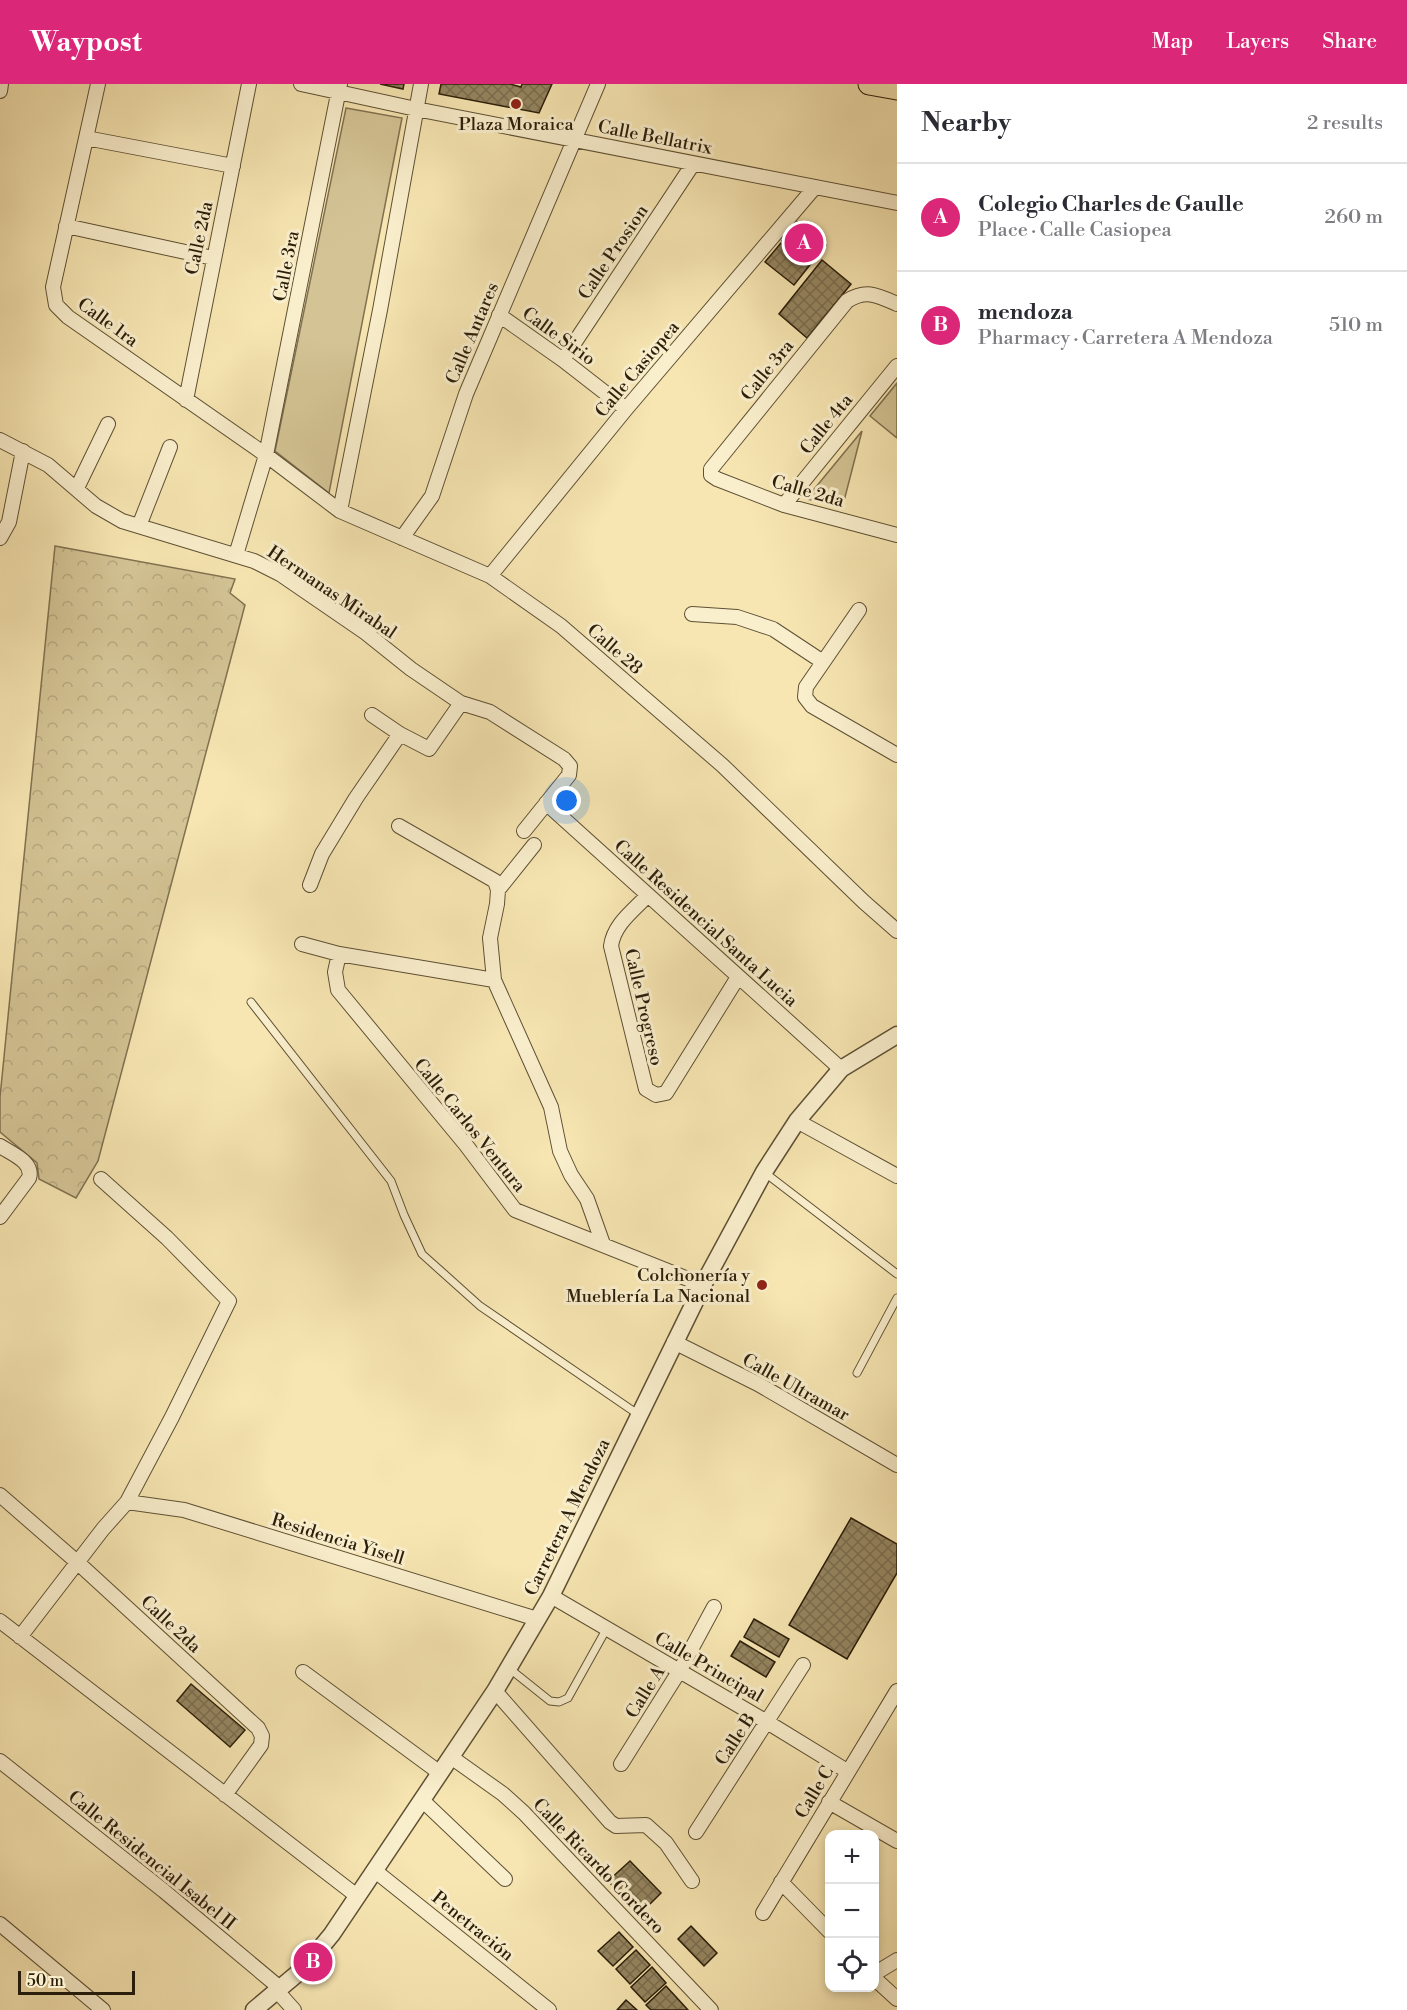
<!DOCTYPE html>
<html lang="en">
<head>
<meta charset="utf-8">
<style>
	body { margin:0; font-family:"Libre Bodoni",serif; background:#f2f2f3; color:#2b2b33 }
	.controls { position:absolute; right:18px; bottom:18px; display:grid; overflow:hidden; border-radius:12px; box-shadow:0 3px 9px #0003 }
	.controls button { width:54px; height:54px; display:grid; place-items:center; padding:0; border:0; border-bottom:2px solid #e1e1e2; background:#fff; color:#2b2b33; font:30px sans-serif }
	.scale { position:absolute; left:18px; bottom:15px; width:117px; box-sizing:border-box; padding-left:6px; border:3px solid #2b1e0a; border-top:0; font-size:16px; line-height:21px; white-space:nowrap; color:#2b1e0a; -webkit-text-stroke:4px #faefcd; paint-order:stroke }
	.you { position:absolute; left:567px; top:717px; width:21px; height:21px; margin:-15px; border:4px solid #fff; border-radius:50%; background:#1a73e8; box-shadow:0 0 0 9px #1a73e833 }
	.badge { display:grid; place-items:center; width:39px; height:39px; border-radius:50%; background:#db2777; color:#fff; font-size:20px; font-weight:700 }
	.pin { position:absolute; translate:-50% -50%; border:3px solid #fff; box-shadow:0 2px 6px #0006 }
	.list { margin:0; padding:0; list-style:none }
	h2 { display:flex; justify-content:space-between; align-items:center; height:78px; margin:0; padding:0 24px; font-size:26px }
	h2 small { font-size:20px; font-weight:400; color:#7c7c81 }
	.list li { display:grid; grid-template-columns:39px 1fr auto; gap:18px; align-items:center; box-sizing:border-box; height:108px; padding:0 24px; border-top:2px solid #e1e1e2 }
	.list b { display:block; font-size:22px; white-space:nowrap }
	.list p { margin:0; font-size:20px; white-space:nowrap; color:#7c7c81 }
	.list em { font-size:20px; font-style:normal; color:#7c7c81 }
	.icon { flex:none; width:33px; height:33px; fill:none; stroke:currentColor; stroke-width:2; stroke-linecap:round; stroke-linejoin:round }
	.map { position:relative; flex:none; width:897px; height:1926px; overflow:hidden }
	header { display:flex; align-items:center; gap:36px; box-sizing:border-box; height:84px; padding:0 30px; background:#db2777; color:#fff }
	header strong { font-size:28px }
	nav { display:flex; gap:33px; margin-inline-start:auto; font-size:21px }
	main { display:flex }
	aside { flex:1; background:#fff }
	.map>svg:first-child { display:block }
	.green { fill:#d4c495; stroke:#807150; stroke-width:1.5 }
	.forest { fill:url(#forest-crowns); stroke:#807150; stroke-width:1.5 }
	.building { fill:url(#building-cross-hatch); stroke:#2b1e0a; stroke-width:1.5 }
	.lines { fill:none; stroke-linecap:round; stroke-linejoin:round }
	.service-casing { stroke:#5e5034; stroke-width:9 }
	.minor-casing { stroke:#5e5034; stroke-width:16 }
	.tertiary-casing { stroke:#5e5034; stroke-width:19 }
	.primary-casing { stroke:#2b1e0a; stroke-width:23 }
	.service { stroke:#faefcd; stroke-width:7 }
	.minor { stroke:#faefcd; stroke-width:14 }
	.tertiary { stroke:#faefcd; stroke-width:16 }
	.primary { stroke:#f7e6b2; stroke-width:21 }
	.poi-dot { fill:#8f2418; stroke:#faefcd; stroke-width:2 }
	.labels { text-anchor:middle; stroke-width:6; stroke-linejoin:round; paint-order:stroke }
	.poi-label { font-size:18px; fill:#2b1e0a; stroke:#faefcd }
	.street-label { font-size:18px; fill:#2b1e0a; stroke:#faefcd }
</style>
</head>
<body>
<header>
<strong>Waypost</strong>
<nav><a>Map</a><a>Layers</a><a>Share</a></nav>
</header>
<main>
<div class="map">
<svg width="897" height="1926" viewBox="0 0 897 1926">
	<defs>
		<pattern id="forest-crowns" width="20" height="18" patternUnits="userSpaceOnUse" patternTransform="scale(1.5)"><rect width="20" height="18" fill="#d4c495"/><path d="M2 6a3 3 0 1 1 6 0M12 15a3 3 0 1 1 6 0" fill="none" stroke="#b6a87f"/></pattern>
		<pattern id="building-cross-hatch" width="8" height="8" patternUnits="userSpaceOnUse" patternTransform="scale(1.5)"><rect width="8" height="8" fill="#958661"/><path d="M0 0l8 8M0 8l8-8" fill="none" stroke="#7a6d4e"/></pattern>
	</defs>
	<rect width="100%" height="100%" fill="#f7e6b2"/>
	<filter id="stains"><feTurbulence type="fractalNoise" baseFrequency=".00333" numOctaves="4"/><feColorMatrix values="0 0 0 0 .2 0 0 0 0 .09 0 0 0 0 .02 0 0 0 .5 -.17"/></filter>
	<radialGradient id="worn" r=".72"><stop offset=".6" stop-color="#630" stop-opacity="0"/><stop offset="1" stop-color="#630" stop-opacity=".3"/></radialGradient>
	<!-- green -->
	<path class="green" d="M346,24L402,34L329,409L275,367Z
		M897,299V354L870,332Z
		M862,347L843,421L806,415Z"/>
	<!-- forest -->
	<path class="forest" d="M55,462L235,495L230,509L245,521L98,1077L76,1114L39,1095L37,1079L0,1048V1013Z"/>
	<!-- building -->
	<path class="building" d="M380,0H404L403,5Z
		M441,0H510L521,3L522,0H552L539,29L439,10Z
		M797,138L826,161L810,181L782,157Z
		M781,159L809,182L794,201L765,178Z
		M822,176L851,200L807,254L779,230Z
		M851,1434L897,1460V1489L847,1575L789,1541Z
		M754,1535L789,1555L779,1573L744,1553Z
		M740,1557L775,1578L766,1593L731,1572Z
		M191,1600L245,1646L230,1663L177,1617Z
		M630,1777L661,1809L640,1830L608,1797Z
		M691,1842L717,1869L704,1882L678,1855Z
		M619,1848L633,1863L613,1882L598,1867Z
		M636,1866L650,1881L630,1900L616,1885Z
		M652,1883L666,1899L645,1918L631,1903Z
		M666,1902L688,1926H651L646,1921Z
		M626,1916L637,1926H617Z"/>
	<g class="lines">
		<defs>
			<path id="service" d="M251,918L391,1097L404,1131L422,1170L480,1222L639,1331
				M764,1088L897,1190
				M857,1289L897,1214
				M510,1585L550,1617L559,1618L568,1614L607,1544"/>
			<path id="minor" d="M98,0L53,203L56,221L68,233L266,371L340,427L490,492L561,542L722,681L864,818L897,847
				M301,0L416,25L897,119
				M0,7L1,0
				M86,54L233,82
				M66,142L213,174
				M897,220C877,211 866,205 847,217L711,385V391L717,395L784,421L897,451
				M499,231L563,276L626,325
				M563,276L693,80
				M186,316L249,0
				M0,356L48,381L96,422L122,437L254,477L280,490L366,549L411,585L461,619L490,628L564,675L570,682L569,691L524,747
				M77,404L108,340
				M784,421L897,282
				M340,427L380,226L421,0
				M139,442L170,363
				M0,454L9,438L23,367
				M402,454L432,412L466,310L598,0
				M236,471L266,371L340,0
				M490,492L626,325L815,103
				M859,526L806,603L805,613L812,622L897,671
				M692,530L737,533L773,545L823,578
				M372,631L400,650L429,665L461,619
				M546,719L841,985
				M399,742L495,797L498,806L497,820L490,854L494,896L551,1023L560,1067L571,1091L587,1115L603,1160
				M310,801L322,770L356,714L400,650
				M498,806L534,761
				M648,811C633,827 614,840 611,862L646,1005L656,1011L666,1009L738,893
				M302,860L339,870L494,896
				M339,870L335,888L338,906L466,1061L515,1126L703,1201
				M797,1037L897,1092
				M0,1062C12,1070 34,1078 29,1094L0,1133
				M674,1258L758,1300L897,1381
				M0,1411L77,1478L258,1644L262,1652L261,1661L225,1711
				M127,1418L184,1426L537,1535
				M551,1512L767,1638L847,1687
				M0,1537L357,1812
				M20,1553L103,1445L127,1418L172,1333L229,1217L167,1154L101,1095
				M303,1588L440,1689
				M495,1607L610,1738L616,1742L646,1741L666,1759L692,1797
				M451,1673L503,1710L524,1729L711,1926
				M0,1677L164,1807L280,1904
				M621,1680L680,1586L714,1523
				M422,1716L505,1795
				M829,1718L897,1757
				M696,1748L803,1581
				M374,1786L549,1926
				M781,1798L830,1848
				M763,1829L897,1607
				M0,1840L103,1926
				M874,1890L897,1876
				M874,1894L897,1915
				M277,1907L294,1926"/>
			<path id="tertiary" d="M254,1926L304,1884L332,1850L495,1607L551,1512L703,1201L764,1088L797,1037L841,985L897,951"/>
			<path id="primary" d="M869,0L897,5"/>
		</defs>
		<!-- service casing -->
		<use href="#service" class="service-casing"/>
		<!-- minor casing -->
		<use href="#minor" class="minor-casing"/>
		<!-- tertiary casing -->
		<use href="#tertiary" class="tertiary-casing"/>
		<!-- primary casing -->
		<use href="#primary" class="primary-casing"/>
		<!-- service -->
		<use href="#service" class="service"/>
		<!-- minor -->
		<use href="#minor" class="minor"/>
		<!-- tertiary -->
		<use href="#tertiary" class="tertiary"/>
		<!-- primary -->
		<use href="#primary" class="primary"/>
	</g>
	<!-- markers -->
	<g class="poi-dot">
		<circle cx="516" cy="20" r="6"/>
		<circle cx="762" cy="1201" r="6"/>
	</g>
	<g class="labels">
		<!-- poi labels -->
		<g class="poi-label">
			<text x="516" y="46">Plaza Moraica</text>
			<text x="750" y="1197" text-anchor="end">Colchonería y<tspan x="750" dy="21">Mueblería La Nacional</tspan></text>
		</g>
		<!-- street labels -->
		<g class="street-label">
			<text transform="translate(655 53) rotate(11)" y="6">Calle Bellatrix</text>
			<text transform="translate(199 154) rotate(-78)" y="6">Calle 2da</text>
			<text transform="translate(613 168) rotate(-56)" y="6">Calle Prosion</text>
			<text transform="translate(286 182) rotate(-79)" y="6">Calle 3ra</text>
			<text transform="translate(108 238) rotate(36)" y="6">Calle 1ra</text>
			<text transform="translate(472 249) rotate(-67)" y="6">Calle Antares</text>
			<text transform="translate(559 252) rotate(36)" y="6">Calle Sirio</text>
			<text transform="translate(637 285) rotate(-50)" y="6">Calle Casiopea</text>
			<text transform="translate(767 286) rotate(-51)" y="6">Calle 3ra</text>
			<text transform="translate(826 340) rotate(-51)" y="6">Calle 4ta</text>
			<text transform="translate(808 407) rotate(16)" y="6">Calle 2da</text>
			<text transform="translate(332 508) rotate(34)" y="6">Hermanas Mirabal</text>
			<text transform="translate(615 565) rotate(41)" y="6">Calle 28</text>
			<text transform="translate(706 839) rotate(42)" y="6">Calle Residencial Santa Lucia</text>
			<text transform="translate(644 923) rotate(77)" y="6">Calle Progreso</text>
			<text transform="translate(470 1041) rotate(51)" y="6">Calle Carlos Ventura</text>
			<text transform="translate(796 1303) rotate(29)" y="6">Calle Ultramar</text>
			<text transform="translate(567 1433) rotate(-64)" y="6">Carretera A Mendoza</text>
			<text transform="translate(338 1455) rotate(17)" y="6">Residencia Yisell</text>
			<text transform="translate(171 1540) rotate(43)" y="6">Calle 2da</text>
			<text transform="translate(709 1583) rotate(30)" y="6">Calle Principal</text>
			<text transform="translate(645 1608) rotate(-58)" y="6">Calle A</text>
			<text transform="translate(735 1655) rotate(-57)" y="6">Calle B</text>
			<text transform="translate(814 1708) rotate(-59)" y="6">Calle C</text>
			<text transform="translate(152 1776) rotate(39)" y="6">Calle Residencial Isabel II</text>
			<text transform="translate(599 1782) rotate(46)" y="6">Calle Ricardo Cordero</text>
			<text transform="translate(473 1842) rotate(39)" y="6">Penetración</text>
		</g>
	</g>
	<rect width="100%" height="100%" filter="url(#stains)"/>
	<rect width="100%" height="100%" fill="url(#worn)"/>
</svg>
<div class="controls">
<button>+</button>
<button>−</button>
<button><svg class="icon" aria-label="locate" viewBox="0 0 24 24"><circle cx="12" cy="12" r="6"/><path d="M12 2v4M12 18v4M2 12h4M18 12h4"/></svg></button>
</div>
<div class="scale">50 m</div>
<div class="you"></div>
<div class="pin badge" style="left:804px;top:159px">A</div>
<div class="pin badge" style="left:313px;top:1878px">B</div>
</div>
<aside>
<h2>Nearby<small>2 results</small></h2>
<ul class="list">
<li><span class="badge">A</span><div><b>Colegio Charles de Gaulle</b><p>Place · Calle Casiopea</p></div><em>260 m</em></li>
<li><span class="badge">B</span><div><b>mendoza</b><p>Pharmacy · Carretera A Mendoza</p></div><em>510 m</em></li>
</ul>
</aside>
</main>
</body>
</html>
